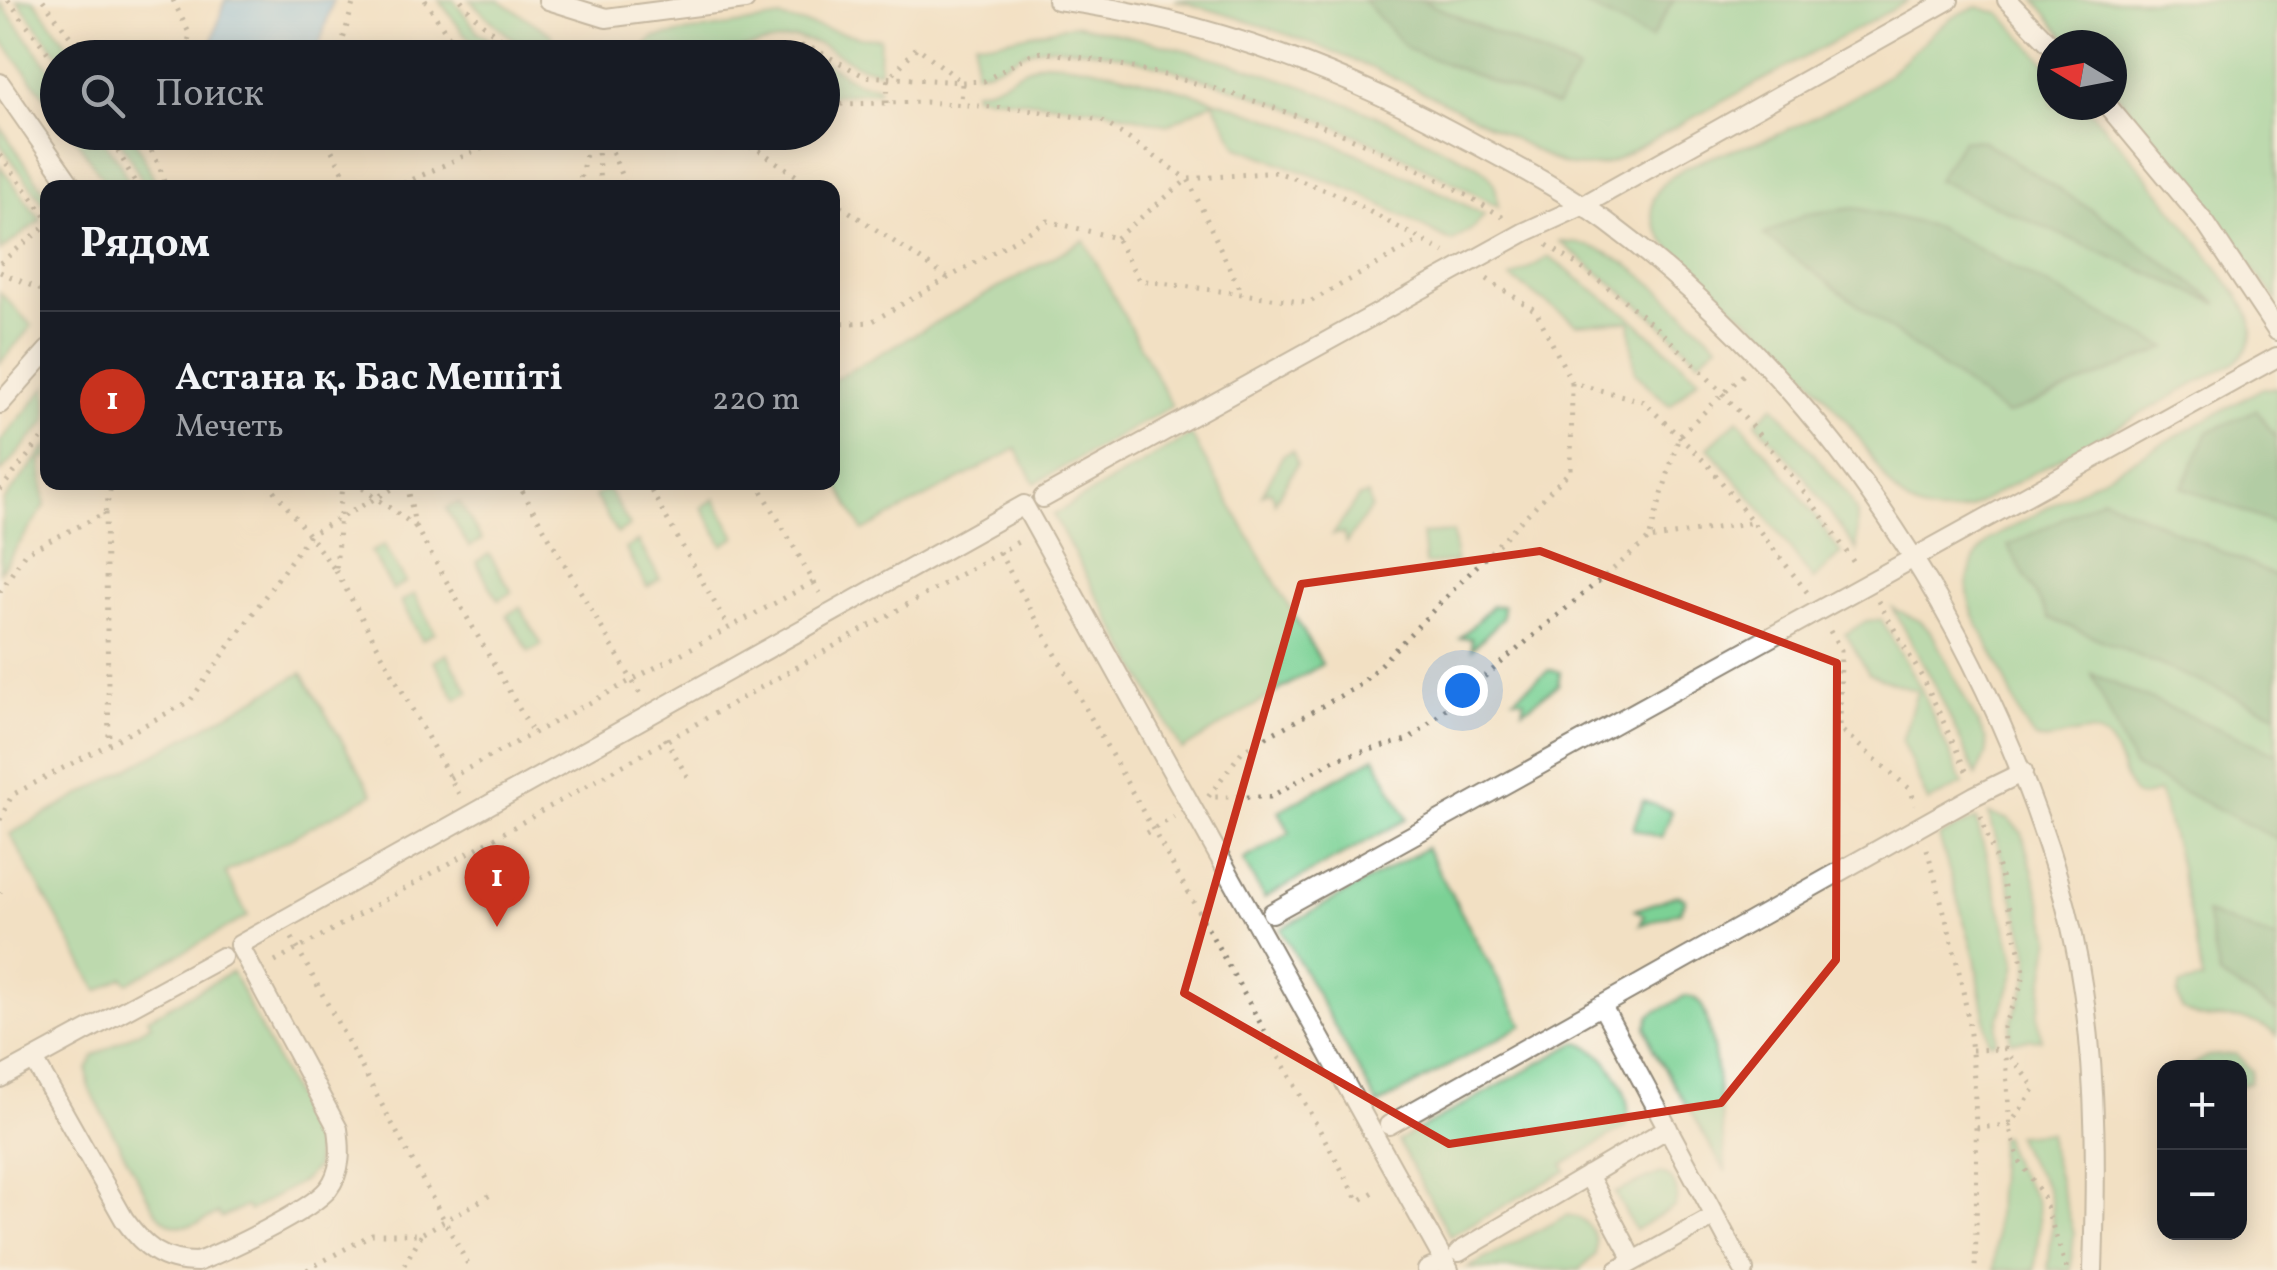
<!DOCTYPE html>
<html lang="ru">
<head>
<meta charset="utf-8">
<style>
	body { margin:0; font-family:Vollkorn,serif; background:#242831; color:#f1f3f6 }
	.controls { position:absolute; right:30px; bottom:30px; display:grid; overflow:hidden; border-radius:20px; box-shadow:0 5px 25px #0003 }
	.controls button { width:90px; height:90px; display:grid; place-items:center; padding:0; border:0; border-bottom:2px solid #363941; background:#171b24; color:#f1f3f6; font:50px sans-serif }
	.compass { position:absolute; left:2037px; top:30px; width:90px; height:90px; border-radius:50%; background:#171b24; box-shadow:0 5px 25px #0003; rotate:280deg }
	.you { position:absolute; left:1462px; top:690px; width:35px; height:35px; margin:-25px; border:8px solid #fff; border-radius:50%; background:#1a73e8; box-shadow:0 0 0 15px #1a73e833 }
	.badge { display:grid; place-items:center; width:65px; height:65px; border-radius:50%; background:#c8321e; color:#fff; font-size:32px; font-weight:700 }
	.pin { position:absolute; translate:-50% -82px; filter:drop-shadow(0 2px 5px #0008) }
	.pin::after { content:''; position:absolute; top:52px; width:35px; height:30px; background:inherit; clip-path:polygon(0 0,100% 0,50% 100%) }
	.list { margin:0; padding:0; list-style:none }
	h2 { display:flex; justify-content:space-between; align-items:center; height:130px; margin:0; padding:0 40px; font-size:42px }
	h2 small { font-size:32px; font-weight:400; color:#9ea1a6 }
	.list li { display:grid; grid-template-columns:65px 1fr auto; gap:30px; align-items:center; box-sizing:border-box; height:180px; padding:0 40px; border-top:2px solid #363941 }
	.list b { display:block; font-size:38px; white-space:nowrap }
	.list p { margin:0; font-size:32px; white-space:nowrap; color:#9ea1a6 }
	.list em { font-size:32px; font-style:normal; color:#9ea1a6 }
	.icon { flex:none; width:55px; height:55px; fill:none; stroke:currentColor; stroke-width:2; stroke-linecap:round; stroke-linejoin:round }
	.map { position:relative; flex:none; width:2277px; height:1270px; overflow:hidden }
	.search { position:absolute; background:#171b24; box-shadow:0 5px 25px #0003; left:40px; top:40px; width:800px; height:110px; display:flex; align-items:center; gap:25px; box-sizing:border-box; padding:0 35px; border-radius:55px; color:#9ea1a6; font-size:38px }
	.panel { position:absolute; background:#171b24; box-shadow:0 5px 25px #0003; left:40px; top:180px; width:800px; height:310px; border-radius:20px }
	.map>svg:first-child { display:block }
	.green { fill:#7cd195; stroke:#547e60; stroke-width:2.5; fill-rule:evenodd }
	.forest { fill:#65b37e; stroke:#486f54; stroke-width:2.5 }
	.water { fill:#6eb6e6; stroke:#4c7088; stroke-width:2.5 }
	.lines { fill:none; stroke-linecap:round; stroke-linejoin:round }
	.service-casing { stroke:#8e8677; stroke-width:22 }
	.path { stroke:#8e8677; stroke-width:5; stroke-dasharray:2.5 8; stroke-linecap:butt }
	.service { stroke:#fff; stroke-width:18 }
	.marked { fill:none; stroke:#c8321e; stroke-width:8; stroke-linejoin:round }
</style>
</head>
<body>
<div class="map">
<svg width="2277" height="1270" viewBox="0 0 2277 1270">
	<rect width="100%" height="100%" fill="#fdfcf7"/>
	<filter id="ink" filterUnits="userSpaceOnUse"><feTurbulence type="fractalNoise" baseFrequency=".01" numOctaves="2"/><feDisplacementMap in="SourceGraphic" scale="20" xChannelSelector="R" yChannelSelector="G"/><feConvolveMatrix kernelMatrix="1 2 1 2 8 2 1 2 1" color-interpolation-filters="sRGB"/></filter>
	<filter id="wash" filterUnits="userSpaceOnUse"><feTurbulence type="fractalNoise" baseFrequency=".0048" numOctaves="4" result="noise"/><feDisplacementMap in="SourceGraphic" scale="40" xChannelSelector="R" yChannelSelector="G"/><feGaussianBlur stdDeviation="2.25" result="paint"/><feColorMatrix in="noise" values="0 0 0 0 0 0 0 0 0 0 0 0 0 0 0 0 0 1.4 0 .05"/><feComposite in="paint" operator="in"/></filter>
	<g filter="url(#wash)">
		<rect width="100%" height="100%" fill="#f2e0c3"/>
		<!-- green -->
		<path class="green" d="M17,0H34L77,57H60Z
			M439,0H454L478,32L514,57H492L465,35Z
			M470,0H499L551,34L563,57C527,58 494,24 470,0Z
			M1175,0H1364L1408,49L1577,70L1421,0H1576L1651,38L1673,0H1910L1613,161C1591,169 1573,169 1552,160C1426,88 1316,37 1175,0Z
			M2036,0H2277V302L2200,196L2112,88V45H2072Z
			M0,2L57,78V113L0,38Z
			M1978,7L2001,14L2052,69V105H2085C2133,157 2177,212 2218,269C2229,284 2246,302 2251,321C2255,338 2248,352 2235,362L1968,509C1949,515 1926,516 1909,504C1889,490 1873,458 1859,438C1835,406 1808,373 1780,345C1750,316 1653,254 1652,210C1651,162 1743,151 1775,136C1804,123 1865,93 1888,74C1917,51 1940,16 1978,7ZM1962,140L1983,141L2113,224L2213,301L1938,180ZM1856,208L1936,228L2165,347L1765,236L1806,214Z
			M780,18L861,37L880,38L879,71L859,66L820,44L796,38L693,57H636L653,38Z
			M1074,24C1200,50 1324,85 1438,146C1454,155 1480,163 1491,178C1497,187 1497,197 1498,207C1397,149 1294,103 1181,72C1141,60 1096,48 1053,47C1019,46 1002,73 975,71V41L994,42Z
			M823,62L858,83L878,86V91L823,96Z
			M1043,62C1081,62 1120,74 1156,83C1272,113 1378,159 1484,215L1475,227L1452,242L1359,193L1238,147L1213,102L1167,125L1103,109L974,95V90C1002,89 1017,68 1043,62Z
			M0,126L47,195V208L0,144Z
			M72,133H98L119,162L131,187H108Z
			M116,133H132L158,187H146Z
			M0,166L41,220L0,251Z
			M1084,240L1172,406L1035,483L1016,449L863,531L833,476V380Z
			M1560,242C1618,239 1676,306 1718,344L1699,360L1647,311Z
			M1549,257L1632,318L1699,378L1670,406L1635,373L1630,321L1577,324L1511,278Z
			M0,292L32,326L0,363Z
			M47,386V421L0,473V442Z
			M2263,388H2277V438L2256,410L2182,487L2277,525V577L2103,498L2050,618L2277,714V754L2093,675L2134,766L2277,839V940L2207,914L2219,976L2277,1012V1036C2240,1004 2207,1030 2182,1009L2177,995L2179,986L2203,980L2176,850L2159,792L2140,797L2134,795C2123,779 2121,758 2110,743C2089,717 2057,748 2033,737C2018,717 2010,689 2000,667C1978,622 1946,587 1989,540Z
			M1774,405L1848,495L1857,514V551L1802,473L1756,422Z
			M1738,419L1793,485L1841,553L1813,580L1761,509L1708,447Z
			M1191,435L1322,664L1182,750L1053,515Z
			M47,446V458L41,459L45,506L0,572L3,502Z
			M1293,451L1297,464L1275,502L1271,491L1262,495L1283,455Z
			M608,489L630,526L617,534L595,496Z
			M1368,495L1371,508L1346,543L1343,533L1333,535L1358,497Z
			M715,499L736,537L723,545L702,507Z
			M459,502L482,540L469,547L446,509Z
			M1453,532L1456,562L1425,564L1422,534Z
			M638,541L660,579L647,587L625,549Z
			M384,545L406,582L393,590L371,552Z
			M489,554L512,592L498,600L476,562Z
			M414,594L435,632L422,640L401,602Z
			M1492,606H1503L1502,619L1472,649L1471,638H1460Z
			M520,607L542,645L529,652L507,615Z
			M1893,608L1920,621L1932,633L1986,740L1987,753L1976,775L1935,685Z
			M1881,619L1921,689L1963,784L1928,802L1902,741L1917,691L1869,674L1846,634L1866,621Z
			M447,654L469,692L456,699L434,661Z
			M1549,670L1560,672L1558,685L1523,710L1524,699L1514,698Z
			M302,673L373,794L225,873L248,916L128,983L123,977L98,991L10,834Z
			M1375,757L1407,819L1264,898L1243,860L1290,833L1279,811Z
			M1643,801L1672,811L1662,838L1633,829Z
			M1989,814L2008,819L2022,833L2051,937L2038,1016L2041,1039L2010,1041C2008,1010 2031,994 2030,957Z
			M1976,819L2016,963C2013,991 1995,1013 1996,1042H1989L1975,958L1939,837Z
			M1426,848L1523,1025L1378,1105L1281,929Z
			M1677,895L1686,899L1681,911L1640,925L1644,915L1635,910Z
			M232,972L315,1138L316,1167L304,1180L249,1211L246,1206L221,1218L218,1213C193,1228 172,1235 153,1207L89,1088L87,1068L94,1056L151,1024L148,1018Z
			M1685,996C1691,997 1694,997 1699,1002C1716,1019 1723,1142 1726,1172L1653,1049L1646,1027L1650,1015Z
			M1576,1043C1605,1044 1639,1102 1625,1127L1563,1165L1566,1171L1450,1236L1398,1141Z
			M2236,1054L2252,1071L2250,1082L2240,1086V1068L2189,1067L2208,1056Z
			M2049,1132L2050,1147L2074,1233L2071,1270H2048C2050,1244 2058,1207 2044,1183C2033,1165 2021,1156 2016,1135Z
			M1999,1136H2004C2006,1164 2024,1175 2035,1199C2044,1217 2036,1250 2035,1270H1994Z
			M1660,1173C1675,1178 1681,1192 1674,1207L1635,1230L1615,1193Z
			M1567,1215C1587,1216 1599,1236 1595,1255L1579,1270L1468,1268Z"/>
		<!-- forest -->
		<path class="forest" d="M1364,0H1421L1578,71L1556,106L1407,49Z
			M1576,0H1673L1651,39Z
			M1962,140L1983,141L2113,224L2219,304L1937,180Z
			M1856,208L1936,227L2167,348L2006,415L1764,235L1806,214Z
			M2256,410L2277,438V525L2182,487L2208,432Z
			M2103,498L2277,577V714L2049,618L2008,546Z
			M2092,674L2277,754V839L2133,766Z
			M2206,913L2277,940V1012L2219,976Z"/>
		<!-- water -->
		<path class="water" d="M225,0H333L316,57H208Z"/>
	</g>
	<g filter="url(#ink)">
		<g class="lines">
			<defs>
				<path id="service" d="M548,0L606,18L745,0
					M1057,0C1195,18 1329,65 1451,131C1503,159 1559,187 1607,222C1779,350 1914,527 2000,722C2037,806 2070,899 2083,990C2097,1083 2096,1176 2093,1270
					M2007,0L2052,46
					M0,83L73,188
					M2107,105L2206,224L2277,331
					M0,404L48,350
					M1043,498L1525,232L1582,206L1949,0
					M1272,913L2277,357
					M1602,1006L1744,1270
					M34,1060L124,1219C144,1247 162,1262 197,1262C226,1251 310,1211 328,1189C342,1171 341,1150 338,1129L239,945L1024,505L1449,1270
					M0,1078L222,957
					M1389,1125L1974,796L2023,772
					M1588,1175L1634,1261
					M1459,1252L1668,1128
					M1427,1270L1431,1268
					M1618,1270L1715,1216"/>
			</defs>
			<!-- service casing -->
			<use href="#service" class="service-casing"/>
			<!-- path -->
			<path class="path" d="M8,0L58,66
				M43,0L86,58
				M173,0L190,35L183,58
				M425,0L447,34L470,58
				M461,0C480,25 504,42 531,58
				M594,42L595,58
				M338,58L354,0
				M729,58L802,46L816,50L864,76L962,82L984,81L1030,55L1042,52C1196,71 1373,134 1504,218
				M887,103L888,80L917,47L962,82L961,105
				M822,113L839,104L925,102L1019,109L1101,120L1188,179L1277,172L1339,195L1444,252
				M108,132L138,188
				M141,132L159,165L166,188
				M322,132L352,188
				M597,132L600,188
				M605,132L626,188
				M636,132H640
				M710,132L759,150L789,132
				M759,150L814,188
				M0,155L48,219
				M394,188L475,151L527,132
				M578,188L591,132
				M832,200L948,278
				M1116,238L1188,179L1242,295
				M1547,245C1672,323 1776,444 1856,566
				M0,263L48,224
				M0,272L48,293
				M1487,279L1536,311L1572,383L1643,401L1709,466L1807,592
				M832,324L871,322L1048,221L1116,238L1139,280L1308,303L1421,240
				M1743,375L1679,436L1649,539L1752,522
				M1572,383L1571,470L1360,685L1243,750L1208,797H1270L1336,759L1410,739L1649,539
				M268,482L336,571L342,482
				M354,482L415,526L407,482
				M517,482L640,694
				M646,482L729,628
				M757,482L820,593
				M0,490L48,431
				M105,513L109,743
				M415,526L533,733
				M999,552L1359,1201L1377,1190
				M336,571L460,796
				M0,592L25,553L105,513L112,482
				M1878,601L1926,684L1967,773
				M1830,631L1841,650L1840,729L1911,790L1915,805
				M665,738L691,783
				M450,778L814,582
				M1981,816L2002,879L2024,971L2022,984L2003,1027L2010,1129L2019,1160L2042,1194L2067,1270
				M0,820L12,795L190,701L309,535L405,482
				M1146,833L1174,817
				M1927,849C1945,916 1966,984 1972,1053C1978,1125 1977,1198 1975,1270
				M0,892V893
				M292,938L471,1270
				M275,962L1018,542
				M1972,1050L2004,1049L2035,1088L2010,1125L1975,1128
				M423,1233L494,1193
				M307,1270L372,1234H422L401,1270"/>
			<!-- service -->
			<use href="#service" class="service"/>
		</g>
	</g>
	<!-- marked area -->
	<path d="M0 0H2277V1270H0ZM1540,551L1837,663L1836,960L1721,1103L1449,1144L1184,993L1301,584Z" fill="#f2e0c3" fill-opacity=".55" fill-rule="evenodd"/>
	<path class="marked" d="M1540,551L1837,663L1836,960L1721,1103L1449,1144L1184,993L1301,584Z"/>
</svg>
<div class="controls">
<button>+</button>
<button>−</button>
</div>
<svg class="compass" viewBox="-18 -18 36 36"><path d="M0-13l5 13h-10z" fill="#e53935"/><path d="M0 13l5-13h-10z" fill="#9ea1a6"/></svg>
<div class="you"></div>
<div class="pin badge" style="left:497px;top:927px">1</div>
<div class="search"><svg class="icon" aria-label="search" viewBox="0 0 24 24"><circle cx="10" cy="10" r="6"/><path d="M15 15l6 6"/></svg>Поиск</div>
<section class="panel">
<h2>Рядом<small></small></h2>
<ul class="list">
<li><span class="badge">1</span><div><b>Астана қ. Бас Мешіті</b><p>Мечеть</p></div><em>220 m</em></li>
</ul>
</section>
</div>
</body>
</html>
